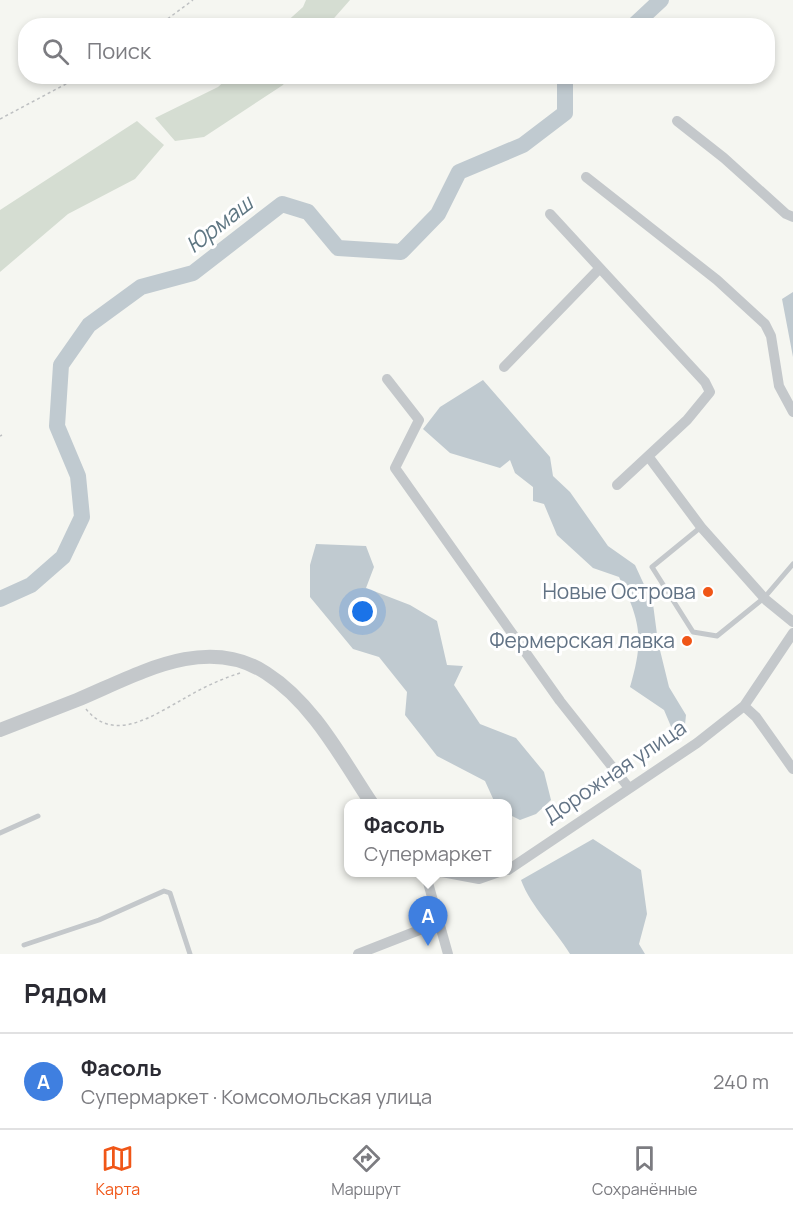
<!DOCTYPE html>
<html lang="ru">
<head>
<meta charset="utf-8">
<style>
	body { margin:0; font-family:Manrope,sans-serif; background:#f2f2f3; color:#2b2b33 }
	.you { position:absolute; left:363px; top:612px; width:21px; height:21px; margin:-15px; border:4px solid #fff; border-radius:50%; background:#1a73e8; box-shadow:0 0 0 9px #1a73e833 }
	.badge { display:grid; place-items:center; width:39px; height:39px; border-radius:50%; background:#f05617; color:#fff; font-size:20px; font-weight:700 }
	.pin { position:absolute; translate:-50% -50px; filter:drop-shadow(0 2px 3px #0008) }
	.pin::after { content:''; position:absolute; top:32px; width:21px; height:18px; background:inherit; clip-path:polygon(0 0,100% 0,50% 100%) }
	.popup { position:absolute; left:344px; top:799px; width:168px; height:78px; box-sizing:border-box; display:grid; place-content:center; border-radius:12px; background:#fff; filter:drop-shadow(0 2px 4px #0005); font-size:20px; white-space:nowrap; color:#7c7c81 }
	.popup b { font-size:22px; color:#2b2b33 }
	.popup::after { content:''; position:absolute; left:50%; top:100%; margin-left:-12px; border:12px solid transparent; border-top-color:#fff }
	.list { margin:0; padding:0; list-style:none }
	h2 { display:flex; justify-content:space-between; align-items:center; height:78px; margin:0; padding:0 24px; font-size:26px }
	h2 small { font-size:20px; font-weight:400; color:#7c7c81 }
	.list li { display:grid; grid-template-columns:39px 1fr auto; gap:18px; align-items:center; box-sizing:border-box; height:96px; padding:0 24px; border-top:2px solid #e1e1e2 }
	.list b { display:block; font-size:22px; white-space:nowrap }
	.list p { margin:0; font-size:20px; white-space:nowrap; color:#7c7c81 }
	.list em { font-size:20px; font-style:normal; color:#7c7c81 }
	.icon { flex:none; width:33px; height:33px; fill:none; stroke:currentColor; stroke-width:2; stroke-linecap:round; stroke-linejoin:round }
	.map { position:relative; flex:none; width:793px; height:954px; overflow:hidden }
	.search { position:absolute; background:#fff; box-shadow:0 3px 9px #0003; left:18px; right:18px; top:18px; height:66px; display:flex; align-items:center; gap:15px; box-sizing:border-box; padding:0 21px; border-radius:24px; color:#7c7c81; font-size:22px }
	.sheet { height:174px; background:#fff }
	nav { display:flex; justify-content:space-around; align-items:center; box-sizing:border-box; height:84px; border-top:2px solid #e1e1e2; background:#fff; font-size:16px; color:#7c7c81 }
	nav a { display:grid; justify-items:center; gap:3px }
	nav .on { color:#f05617 }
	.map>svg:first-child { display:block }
	.green { fill:#d5ddd2 }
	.water { fill:#c0cad0 }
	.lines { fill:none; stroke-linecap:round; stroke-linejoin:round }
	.river { stroke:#c0cad0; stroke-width:16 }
	.path { stroke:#bec0c2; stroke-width:1.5; stroke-dasharray:3 3; stroke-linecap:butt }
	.service { stroke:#c4c8cb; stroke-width:5 }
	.minor { stroke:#c4c8cb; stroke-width:10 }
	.tertiary { stroke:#c4c8cb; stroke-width:14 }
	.poi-dot { fill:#f05617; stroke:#fff; stroke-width:2 }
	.labels { text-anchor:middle; stroke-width:6; stroke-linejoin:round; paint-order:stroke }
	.poi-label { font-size:21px; fill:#627385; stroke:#fff; text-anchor:end }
	.street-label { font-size:21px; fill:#627385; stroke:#fff }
	.water-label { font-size:22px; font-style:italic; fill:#5e7682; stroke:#fff }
</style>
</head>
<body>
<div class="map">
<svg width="793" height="954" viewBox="0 0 793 954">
	<rect width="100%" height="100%" fill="#f5f6f1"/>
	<!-- green -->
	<path class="green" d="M306,0H350L328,25H283L303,7Z
		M229,77H288L283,85L204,137L175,141L155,118L218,87Z
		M137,121L164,145L135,179L68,214L0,272V210Z"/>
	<!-- water -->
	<path class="water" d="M793,292V357L782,299Z
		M483,380L550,457L553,476L570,492L608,546L635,565L653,604L658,642L669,687L686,715L684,734L675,736L664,710L630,687C644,639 641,622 619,577L593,568L557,535L544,504L533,501V487L515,473L510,460L500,468L450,453L423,429L440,407Z
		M316,544L366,546L374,567L366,588L410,605L437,621L447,665L463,666L454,685L480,724L516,738L544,772L551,800L536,814L520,820L508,814V804L495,803L485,781L437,756L405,715L407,692L379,657L353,649L310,597V565Z
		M593,839L641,870L647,914L639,944L645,954H570C555,929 531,907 521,880Z"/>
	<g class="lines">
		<!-- river -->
		<path class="river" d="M633,26L661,0
			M0,599L31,585L63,557L82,517L78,476L57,426L61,365L89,325L141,287L193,273L282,204L308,212L338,248L401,252L438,214L459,172L523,145L565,113V76"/>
		<!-- path -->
		<path class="path" d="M158,26L193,0
			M0,119L81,76
			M0,436L2,435
			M86,709C114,744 154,715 185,698C202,688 221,679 240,673"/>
		<!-- service -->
		<path class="service" d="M701,527L652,567L693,632L717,636L764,598L793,564
			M0,833L38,816
			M24,945L99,920L164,891L170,893L190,954"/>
		<!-- minor -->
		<path class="minor" d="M677,121L724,158L786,214L793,217
			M586,177L717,280L765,324L771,336L779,386L793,412
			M550,214L705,382L710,392L687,420L617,485
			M504,367L600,268
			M387,379L419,420L395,468L560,701L629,788
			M648,456L701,527L766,600L793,622
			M744,706L756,717L793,769
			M508,870L697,743L744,706L793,633
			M425,872L448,954
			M442,872L479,879L499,872
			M358,954L440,922"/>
		<!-- tertiary -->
		<path class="tertiary" d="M0,730C25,720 51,710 77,700C135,676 205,633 266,673C313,703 342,759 372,804"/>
	</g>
	<!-- markers -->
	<g class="poi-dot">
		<circle cx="708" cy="592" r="6"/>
		<circle cx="687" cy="641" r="6"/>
	</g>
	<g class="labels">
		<!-- poi labels -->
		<g class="poi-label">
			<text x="696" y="599">Новые Острова</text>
			<text x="675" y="648">Фермерская лавка</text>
		</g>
		<!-- street labels -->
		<g class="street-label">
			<text transform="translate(615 772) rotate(-34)" y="7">Дорожная улица</text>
		</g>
		<!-- water labels -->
		<g class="water-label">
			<text transform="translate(219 224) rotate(-38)" y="8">Юрмаш</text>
		</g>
	</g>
</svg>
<div class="you"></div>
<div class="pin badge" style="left:428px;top:946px;background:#3f7fe0">A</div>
<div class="popup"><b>Фасоль</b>Супермаркет</div>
<div class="search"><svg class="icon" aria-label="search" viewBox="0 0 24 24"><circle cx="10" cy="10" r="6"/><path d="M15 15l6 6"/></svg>Поиск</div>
</div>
<section class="sheet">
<h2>Рядом<small></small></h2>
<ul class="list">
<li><span class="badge" style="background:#3f7fe0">A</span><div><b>Фасоль</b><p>Супермаркет · Комсомольская улица</p></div><em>240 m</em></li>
</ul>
</section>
<nav>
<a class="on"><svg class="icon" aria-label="map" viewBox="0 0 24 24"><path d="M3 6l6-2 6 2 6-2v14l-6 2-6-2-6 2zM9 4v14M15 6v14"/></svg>Карта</a>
<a><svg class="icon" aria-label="directions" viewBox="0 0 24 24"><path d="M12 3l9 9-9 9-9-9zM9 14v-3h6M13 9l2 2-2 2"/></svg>Маршрут</a>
<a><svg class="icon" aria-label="saved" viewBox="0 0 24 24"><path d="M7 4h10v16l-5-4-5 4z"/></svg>Сохранённые</a>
</nav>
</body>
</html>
